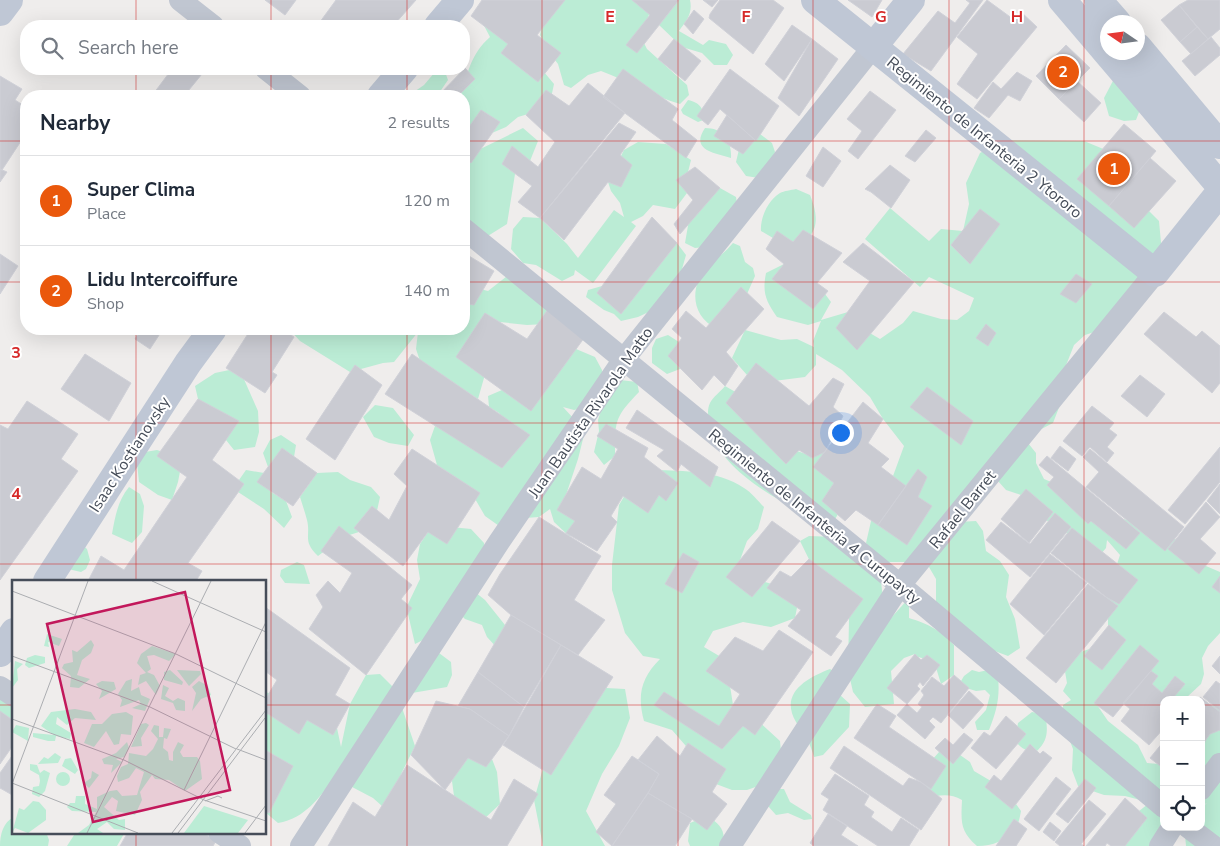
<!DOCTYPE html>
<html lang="en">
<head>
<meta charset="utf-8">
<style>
	body { margin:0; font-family:"Nunito Sans",sans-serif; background:#f2f2f3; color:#1f2937 }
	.controls { position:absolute; right:15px; bottom:15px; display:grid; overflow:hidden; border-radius:10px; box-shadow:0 5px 20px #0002 }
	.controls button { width:45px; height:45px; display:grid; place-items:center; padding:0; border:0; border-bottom:1px solid #e0e1e3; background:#fff; color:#1f2937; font:25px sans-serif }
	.compass { position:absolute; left:1100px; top:15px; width:45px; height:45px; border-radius:50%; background:#fff; box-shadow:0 5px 20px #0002; rotate:283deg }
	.you { position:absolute; left:840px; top:432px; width:18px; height:18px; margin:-12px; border:4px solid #fff; border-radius:50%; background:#1a73e8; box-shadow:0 0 0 8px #1a73e833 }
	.badge { display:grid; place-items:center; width:32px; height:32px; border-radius:50%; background:#ea580c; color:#fff; font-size:16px; font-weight:700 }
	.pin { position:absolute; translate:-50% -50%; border:2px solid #fff; box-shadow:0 1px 5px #0006 }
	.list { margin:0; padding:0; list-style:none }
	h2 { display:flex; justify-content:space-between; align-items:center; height:65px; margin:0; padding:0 20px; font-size:21px }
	h2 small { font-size:16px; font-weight:400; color:#747a83 }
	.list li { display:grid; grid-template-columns:32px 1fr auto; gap:15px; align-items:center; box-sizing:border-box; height:90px; padding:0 20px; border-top:1px solid #e0e1e3 }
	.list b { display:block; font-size:19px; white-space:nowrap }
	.list p { margin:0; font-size:16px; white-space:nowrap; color:#747a83 }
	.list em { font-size:16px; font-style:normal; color:#747a83 }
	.icon { flex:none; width:28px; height:28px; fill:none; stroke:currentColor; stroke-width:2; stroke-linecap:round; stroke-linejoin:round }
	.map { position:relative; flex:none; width:1220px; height:846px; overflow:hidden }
	.search { position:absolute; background:#fff; box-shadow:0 5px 20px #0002; left:20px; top:20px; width:450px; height:55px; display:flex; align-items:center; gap:12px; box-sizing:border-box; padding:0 18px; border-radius:20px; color:#747a83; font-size:19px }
	.panel { position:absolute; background:#fff; box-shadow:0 5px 20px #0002; left:20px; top:90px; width:450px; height:245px; border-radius:20px }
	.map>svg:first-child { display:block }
	.green { fill:#bbecd5 }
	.building { fill:#cacbd2; stroke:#d0d1d8 }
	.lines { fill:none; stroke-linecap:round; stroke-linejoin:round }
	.street { stroke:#c0c6d1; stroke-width:22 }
	.secondary { stroke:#bfc7d5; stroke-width:28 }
	.grid { fill:none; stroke:#d62828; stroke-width:1; stroke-opacity:0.55 }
	.labels { text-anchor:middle; stroke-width:4; stroke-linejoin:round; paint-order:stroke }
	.street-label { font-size:16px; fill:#464d59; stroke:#fff }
	.inset-road { fill:none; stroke:#abadb1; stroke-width:1 }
	.view { fill:#c2185b; fill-opacity:0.15; stroke:#c2185b; stroke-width:2.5 }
	.inset-edge { fill:none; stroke:#464d59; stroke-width:2.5 }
	.grid-label { font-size:16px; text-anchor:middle; font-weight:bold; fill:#d62828; stroke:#fff; stroke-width:4; stroke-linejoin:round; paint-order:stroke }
</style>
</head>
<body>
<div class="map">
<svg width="1220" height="846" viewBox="0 0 1220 846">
	<rect width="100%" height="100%" fill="#efedec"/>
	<!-- green -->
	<path class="green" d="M564,0H651V9L641,37L647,49L687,85L689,95L680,104C653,96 628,81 601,71L588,75L571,88L564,85L558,64L549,52L540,35L544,18Z
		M679,0H690C693,14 686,21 679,31L703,45L709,40L726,44L733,55L727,65H714L702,53L682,47L659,25Z
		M480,18L544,72L554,84L551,98L538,111L518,117L506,127L492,133L469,137L464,143V96H461V93C469,70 471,54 490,37Z
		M441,69H444L448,80L437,96H408L424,85L435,72Z
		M1115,77L1141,107L1136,120L1124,121L1109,116L1104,98Z
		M688,100C701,103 702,108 706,119L698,122L683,114L681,110Z
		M523,128L538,141L530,161L515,174L507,224L483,239L464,235V157Z
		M705,128C723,128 732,140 731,158C714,153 690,150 705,128Z
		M760,134L772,143L775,152L765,179L746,176L736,162L741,141Z
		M1004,140L1084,141L1113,153L1143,205L1159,221L1163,264L1116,325L1085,335L1074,345L1063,373L1065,392L1053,423L1024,438L1036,453V463L1044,479L1056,484L1107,533L1123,519C1149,526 1186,532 1187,564L1206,566L1220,572V633L1208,646L1202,658L1204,674L1201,684L1186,698L1182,700L1095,702L1108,721L1138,745L1147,763L1159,764L1164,761V810L1148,802L1125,796L1104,795L1078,786L1072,770L1073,749L1063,723V705L1071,700L1063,691L1067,683L1063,660L1074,654L1108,643V618L1106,597L1120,555L1107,540L1106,548L1100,555L1043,518L1021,495L1006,490L998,481L958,522L976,521L983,531L986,551L1000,561L1009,575L1006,597L1015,619L1020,648L1008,656L984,647L936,608V579L926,562H881L866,543L874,508L893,476L904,446L883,419L870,397L842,370L816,354V365L805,377L766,382L747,375L732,358L745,330L781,340L797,339L814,347L813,341L821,321L808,325L777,317C766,301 762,293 766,273L784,264L814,289L825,294L831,302L821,320L848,312L863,329L880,339L903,323L913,311L941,319L957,320L969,311L974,298L929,277L920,287L865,239L890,208L929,241L941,229L963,231L969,204L966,183L980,153Z
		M638,142L666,144L691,160L688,172L687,193L675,209L653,205L643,216L631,222L636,226L593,283L575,270L574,275L562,281L536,265L523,263L511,249L513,229L523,217L540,218L567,244L578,258L614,210L624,217L620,203L611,191L608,182L624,150Z
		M712,187L720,188L736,197L738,209L705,247L695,248L685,243L690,214Z
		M796,189L810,195C815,207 820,224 810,236C807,240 800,243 796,246L773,238L761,231C760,218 768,200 780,193C784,191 791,190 796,189Z
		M665,241L677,243L686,255L682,269L655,309L638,317L621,321L614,314L604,310L586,297L588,290L602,286Z
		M733,243L740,246L745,262L753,268L755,276L747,294L717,329C689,315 690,285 709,263C713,259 718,257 722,254C726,251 729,247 733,243Z
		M511,273L563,309L545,324L527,325L500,322L478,399L472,395L442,384L424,373L416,349L418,332L394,362L383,363L350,372L300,341L289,329H417L418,331L419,329H464V285L488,291Z
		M668,335L679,342L680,369L667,374L652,363V348L656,339Z
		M576,349L595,357L602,370L604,392L620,380L637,382L639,392C614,418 615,421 615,456L604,465L594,452L599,431L598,420L603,404L574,410L563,407L585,431L578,459L565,498L583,535L569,536L554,522L550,509L539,517L525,518L502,528L485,516L467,485L437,465L430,440L435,426L511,436L499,413L489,407L488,396L502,390L544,393L560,352Z
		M239,368L258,411L259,432L255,447L234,450L222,435L214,419L198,399L195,386L215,373Z
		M725,386L760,406L791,449L806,454L825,452L842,459L841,509L831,526C789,506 716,473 709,422C708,416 707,409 710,403C713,397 721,391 725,386Z
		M375,405L393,408L414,435L408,446L389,443L374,437L363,417Z
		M281,435L296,445L294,457L268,467L263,453L270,440Z
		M157,450L172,455L181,466L178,482L172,500L158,495L139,482L137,463L145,452Z
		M246,470L264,473L271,492L286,501L292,517L284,528L264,509L238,492L239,480Z
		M654,470C684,471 717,470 744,488C751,492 758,501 764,507L758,529L747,541L740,560L765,582L800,592L795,618L771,627L743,622L713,631L704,647L726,660L733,705L756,719L780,741L782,763L770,782L747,790H732L708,781L692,753L672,730L644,721C637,695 641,678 660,659L643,656L625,633L612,590V565L619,505L631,485Z
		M338,472L350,480L371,487L380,497L375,520L359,532L343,537L318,556C302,541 311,536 307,520C305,512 302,504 300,497L317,473Z
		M129,487L140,494L144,506L142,532L132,543L112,534C115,517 118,500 129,487Z
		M451,527L471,529L484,543L485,554L475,592L485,600L505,625L499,650L487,637L482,625L465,619L455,609L425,639L415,644L408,614V604L420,579L417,560L420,544L428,532Z
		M809,536L836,537L880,574L883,598L881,629L909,598V618C929,624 940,630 954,645V675L941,684L934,661L918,657L915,654L904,658L891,671L894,704L865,707L853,692L848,670L849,619L828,598L800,541Z
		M79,542L87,549L90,560L86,569L81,572L68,569Z
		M297,562L304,565L310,584L285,583L280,576L281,570Z
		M435,650L451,662L452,675L447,687L412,693Z
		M830,669L842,677L840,695L850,704L849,727L823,755L814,757C812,751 810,744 807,739C804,733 799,728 796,722C779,693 807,678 830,669Z
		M972,670L979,672L988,670L998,676C1000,697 997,710 989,730H977L975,722L986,710L990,695L985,690L976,691L963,687L961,681L964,676Z
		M380,674L396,690L415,746L401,774L396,800L382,806L373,798L335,778C318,798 306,818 278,823L265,812V692L269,693L293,712L337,728L341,747L350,704L366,675Z
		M0,687H14V733L0,715Z
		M606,688L625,689L630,718L619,746L602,774L586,811L605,846H543L534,800L547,754L573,707Z
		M1220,697V846H1186L1185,835L1201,827V808L1207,803L1201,806V718Z
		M1032,712L1042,714L1046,719C1048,733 1047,741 1037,751C1026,751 1021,749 1015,740L1018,723Z
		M953,750L970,762L974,771L1001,787L1011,797L1021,811C1020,816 1019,823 1016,827C1006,841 993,846 977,846C960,831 961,822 962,800C950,793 940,795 926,798L921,782L925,768L939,752Z
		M473,753L492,759L497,772L500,804L483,820L454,796L452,781L455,763Z
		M777,789H784L790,802L811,815L812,819L804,820L788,813L776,815L768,806Z
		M1148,804L1164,815V827L1159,846H1123L1134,815Z
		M707,816C720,824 726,830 723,846H690L688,841L690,823Z
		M14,817V832H46L49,840L48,846H0C0,835 3,822 14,817Z
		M76,832H125L117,846H67Z"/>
	<!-- building -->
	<path class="building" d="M265,0H296L285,15Z
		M336,0H416L393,26H317Z
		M482,0H565L537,35L561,53L538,82L501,53L508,44L471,16Z
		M632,0H679L637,53L626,45L650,15Z
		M703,0H718L712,7Z
		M720,0H773L784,8L753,54L709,18L710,14Z
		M848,0H882L872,17Z
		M966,0H983L931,71L903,54L938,11L955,23L970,3Z
		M987,0L1013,19L1020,11L1037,27L977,99L957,84L978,54L957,37Z
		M1188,0H1220V29L1208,39L1179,5Z
		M1179,5L1197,27L1180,42L1161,20Z
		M694,10L704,19L693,34L684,24Z
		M792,25L812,39L784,81L765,64Z
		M1197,27L1208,39L1191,54L1180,42Z
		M1211,37L1220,48V55L1195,76L1182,61Z
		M674,39L701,61L685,81L658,59Z
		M812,39L838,59L799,116L778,98Z
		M1066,45L1090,68L1059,99L1036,76Z
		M465,68L475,79L458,96H438Z
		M172,69H206L184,96H159L154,93Z
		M623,69L678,109L672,120L697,140L686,158L603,97Z
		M730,69L779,106L756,141L720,109L708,125L697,116Z
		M1017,72L1032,81L1020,101L1008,95L989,118L974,108L993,82L1001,89Z
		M0,76L22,89L15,100L26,107V136L25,135L2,170L0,169Z
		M1077,81L1101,103L1084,122L1059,99Z
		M588,83L625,113L540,218L518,202L532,186L502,164L512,146L538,167L555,142L526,115L546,90L569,106Z
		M870,91L896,110L858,159L848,151L862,131L847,119Z
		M481,110L500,122L471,163L464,157V134Z
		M727,115L755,140L743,154L714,136Z
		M619,123L636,132L620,155L632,165L621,187L608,182L564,240L540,218Z
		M1124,124L1156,151L1109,206L1077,179Z
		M926,130L936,138L915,162L905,156Z
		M823,147L841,161L823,187L806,176Z
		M1150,158L1176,181L1134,228L1109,206Z
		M890,165L910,180L891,208L871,192L865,189Z
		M695,167L720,188L680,234L674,224L693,200L676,180Z
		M0,169L7,172L0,182Z
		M980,209L1000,224L970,264L951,245Z
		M652,217L677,243L621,314L597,293Z
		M803,230L842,253L817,283L828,291L813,309L772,279L784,264L766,249L777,231L793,242Z
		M863,243L914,282L857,350L836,328L870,281L843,262Z
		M464,253L494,271L474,305L464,303Z
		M0,254L18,266L0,294Z
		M1076,274L1092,284L1076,303L1060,294Z
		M741,287L764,309L726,352L738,366L725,386L714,375L702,390L668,356L682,338L672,329L686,311L706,328Z
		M551,305L587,334L531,411L456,357L485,313L527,339Z
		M1164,312L1196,337L1202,331L1220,346V383L1212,393L1144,334Z
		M986,324L996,333L988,346L976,338Z
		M141,329H163L150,349L135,339Z
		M251,329H284L283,330L294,337L272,372L277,375L265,393L226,368Z
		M85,354L131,383L109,421L61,389Z
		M412,354L530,435L502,468L385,394Z
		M756,363L809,406L833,378L844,384L833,407L843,416L825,452L812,458L799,450L786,464L726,403Z
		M355,365L382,385L335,460L306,439Z
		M1140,375L1165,394L1147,417L1121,396Z
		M927,387L973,421L961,445L910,407Z
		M198,399L239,421L212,460L244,484L188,563L202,571L196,581H88L101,556L124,570L187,477L157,456Z
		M27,401L78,434L61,459L78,471L0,580V425L8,429Z
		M863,402L883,419L868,443L889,459L881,467L906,486L878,525L856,510L845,521L822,501L834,483L813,467Z
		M1092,406L1114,423L1109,429L1117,435L1107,447L1114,453L1107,462L1090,447L1082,456L1063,441Z
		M637,410L718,467L710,487L681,464L677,472L657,456L664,450L626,428Z
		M606,424L648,448L644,457L678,483L666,501L659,495L648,513L623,496L611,516L617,522L597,551L566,533L575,521L557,510L582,467L601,479L618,449L597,436Z
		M1060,446L1076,459L1068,471L1051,458Z
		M1220,447V482L1185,524L1168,510Z
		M282,448L317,473L293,506L257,482Z
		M412,449L480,493L447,544L428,532L403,566L354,528L372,506L389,520L407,486L394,474Z
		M1090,449L1184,527L1165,551L1086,487L1099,472L1083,457Z
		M1047,456L1140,533L1126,549L1091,521L1088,524L1047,485L1054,477L1039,465Z
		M918,469L927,477L918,497L932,506L907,545L878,525Z
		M1220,484V514L1207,501Z
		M1026,489L1053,512L1029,543L1001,519Z
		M1206,502L1220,517L1200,539L1216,553L1199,574L1168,549Z
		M1055,513L1071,527L1030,577L986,540L1001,522L1030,544Z
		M539,517L601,556L574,600L605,620L578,655L511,615L488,595L500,574Z
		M772,521L800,541L752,597L726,577Z
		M339,526L412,585L401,599L412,608L366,675L309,629L323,607L316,595L328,581L340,593L352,573L321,551Z
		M1072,528L1138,580L1119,604L1106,597L1051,553Z
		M683,553L699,562L682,593L665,584Z
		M1050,554L1087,583L1044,635L1010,604Z
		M809,559L863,599L835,637L842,641L831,656L788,626L801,610L767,588L780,571L791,577Z
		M1220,576V593L1212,587Z
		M1088,584L1118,606L1056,683L1026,658Z
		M265,607L350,668L335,695L350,704L333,735L307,720L299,734L265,712V700L277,680L265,671V655L268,650L265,647Z
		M511,615L561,645L524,707L478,672Z
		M1109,625L1126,640L1102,670L1084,656Z
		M779,630L813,652L755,735L743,726L722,749L654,705L664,692L719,726L740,694L706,671L735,637L763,651Z
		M561,645L613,677L551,775L503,745L509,736Z
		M1140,645L1159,661L1113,717L1094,703Z
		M915,654L921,660L927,655L940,665L923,686L920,682L917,686L920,689L907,704L887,688Z
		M1220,656V674L1212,666Z
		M1151,671L1158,676L1152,684L1162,693L1175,676L1185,684L1173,698L1172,696L1170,700H1164V728L1149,745L1121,721L1130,709L1123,703Z
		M478,672L524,707L509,736L470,709L458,706Z
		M954,675L969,688L941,723L933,717L929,721L935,727L925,739L897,715L907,704L917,713L922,707L918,704L924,695L921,691L932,677L944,686Z
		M1216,681L1220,684V711L1203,697Z
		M969,691L984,705L963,729L948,715Z
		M1200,697L1220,712V730L1210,734L1205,741L1203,751L1201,752V700H1197Z
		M436,701L470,709L509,736L486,767L468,758L445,790L411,755Z
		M877,704L896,716L889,727L946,766L931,789L854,738Z
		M0,711L14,721V744L0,764Z
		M1006,716L1026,734L996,769L971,748L984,732L990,736Z
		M964,733L973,740L953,764L935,748L945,738L953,745Z
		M657,736L680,756L688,743L726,769L712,792L727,804L707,830L692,819L648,793L659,774L638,760Z
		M1164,741V769L1150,758Z
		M1030,744L1040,754L1043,751L1052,758L1012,809L985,787L994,775L1001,781Z
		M844,746L903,786L909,778L921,782L942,799L921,830L830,768Z
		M265,750L293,766L269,813L265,811Z
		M14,753V796L0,788V773Z
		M632,756L659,774L648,793L612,846L596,832L616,804L604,795Z
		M407,765L491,820L514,779L538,794L507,846H328L353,802L375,817Z
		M835,774L869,796L864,805L874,812L871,817L892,832L901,818L919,830L909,846H878L823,810L829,799L821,794Z
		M1056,777L1071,789L1039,831L1024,819Z
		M1085,779L1096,788L1068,823L1056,814Z
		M648,793L692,819L675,846H612Z
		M1125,798L1147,818L1125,846H1111L1107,843L1105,846H1086Z
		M1089,800L1106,814L1081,844L1084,846H1060L1055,842Z
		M828,814L847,826L841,835L858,846H814L810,843Z
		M1014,819L1027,829L1016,846H996Z
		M1050,822L1061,831L1054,841L1043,832Z
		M128,832H202L216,841L213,846H120Z"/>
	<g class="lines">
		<!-- street -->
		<path class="street" d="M180,0L213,26
			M266,69L300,96
			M464,229L900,585L1164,807
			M0,687L14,696
			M1201,789L1220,764
			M1188,827L1213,846
			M219,832L240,846
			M301,846L499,542L624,359L873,47
			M730,846L900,585L1155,273
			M1160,846L1172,827"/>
		<!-- secondary -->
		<path class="secondary" d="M815,0L1155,273L1220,192
			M1062,0L1220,186
			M1098,0L1117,22
			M0,12L9,0
			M438,26L460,0
			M873,47L911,0
			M1138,47L1220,145
			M381,96L404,69
			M47,581L188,363L213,329
			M0,653L14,632"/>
	</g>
	<!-- grid -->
	<path class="grid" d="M136,0V26M271,0V26M407,0V26M542,0V846M678,0V846M813,0V846M949,0V846M1084,0V846M136,69V96M271,69V96M407,69V96M0,141H26M464,141H1220M0,282H26M464,282H1220M136,329V581M271,329V846M407,329V846M0,423H1220M0,564H1220M0,705H14M265,705H1164M1201,705H1220M136,832V846"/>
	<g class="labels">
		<!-- street labels -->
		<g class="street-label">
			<text transform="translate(985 137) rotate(39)" y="6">Regimiento de Infanteria 2 Ytororo</text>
			<text transform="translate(590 412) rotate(-55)" y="6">Juan Bautista Rivarola Matto</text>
			<text transform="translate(129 454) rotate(-57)" y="6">Isaac Kostianovsky</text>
			<text transform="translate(962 509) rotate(-51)" y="6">Rafael Barret</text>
			<text transform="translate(815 516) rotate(39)" y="6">Regimiento de Infanteria 4 Curupayty</text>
		</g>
	</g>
	<!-- overview -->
	<g transform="translate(12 580)">
		<rect width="254" height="254" fill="#efedec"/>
		<path d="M35,54L50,59L47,66L36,62L37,67L32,66ZM79,60L82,65L79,73L70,80L65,95L78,99L67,108L58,107L59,96L50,88L52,84L61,82L60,70L65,72ZM140,66L164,74L157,81L142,75L135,76L139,89L135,92L142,95L148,106L144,115L134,101L126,105L128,95L134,93L125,83L129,74ZM23,75L33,77V83L17,88L13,85L15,78ZM3,81L11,84L5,89L6,100L0,108ZM158,90L171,102L170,105L152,100V92ZM165,90L188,91L189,94L177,106ZM120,99L119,111L127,107L129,115L138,119L133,131L120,128L129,124L127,120L108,127L110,120L106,114L114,101ZM90,101L102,102L104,109L87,119L90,111L84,104ZM187,101L196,106L199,115L189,119L180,131L184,113L180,107ZM151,105L157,108L153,116L161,121L166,118L173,121V131L164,130L161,123L149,119ZM63,129L79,132L84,140L63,138L55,145L45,137L44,144L59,153L58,159L44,156L43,161H36L21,157V153L42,155L29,146L39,132ZM114,132L121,136L119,155L109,154L107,164L102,165L94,151L82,167L72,163L80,144H90L100,134ZM134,143L137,145L129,158L130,166L119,167L129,144ZM4,145L17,148L16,161L0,152ZM142,145L147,146V157H151L152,148L159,149L155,159L152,158L151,168L156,172L157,180L161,181V172L166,162L172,165L168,172L171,177H185L188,181L190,199L173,211L157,200L143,199L140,195L128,212L130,220L123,235L104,231L106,221L100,217L92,227L107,240L113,239V250L102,249L95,242L85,249L91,253H66L77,245L84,232L60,231L55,227L58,223H63L64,216H73V224L85,229V217L98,211L105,210L110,216L125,215L132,192L124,188L117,198L106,202L105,196L109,187L116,184L117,173L134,176L141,169L146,159L139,151ZM115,162L117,168L112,177L104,179L110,182L99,193L101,185L92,184L90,179L104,173ZM43,173L49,177L46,183L26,184L32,177L36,179ZM59,178L66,190L63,194L50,186L53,179ZM18,184L25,185L28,193L32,190L38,193L33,211L27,217L20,214L21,207L27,206L28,201L27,195L18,190ZM80,191L87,195L77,208L72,203L79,198ZM44 199a7 7 0 1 1 14 0a7 7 0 1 1-14 0ZM21,221L27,222L34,230V240L16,253L3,248L0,253L7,228L12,230ZM192,226L236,240L226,253H172Z" fill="#bbecd5"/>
		<path class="inset-road" d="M140,1L254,52M0,11L164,74L254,118M0,76L138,127L224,169M0,139L112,180L192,220L254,241M225,169L254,180M0,203L126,253M0,204L76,1M172,210L254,42M193,221L206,216L210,218M75,253L199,1M160,253L254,130M166,253L253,138M233,253L254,225"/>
		<path class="view" d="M173,12L218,210L81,242L35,44Z"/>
		<rect width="254" height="254" class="inset-edge"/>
	</g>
	<g class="grid-label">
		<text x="610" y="22">E</text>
		<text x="746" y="22">F</text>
		<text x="881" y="22">G</text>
		<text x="1017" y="22">H</text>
		<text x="16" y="358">3</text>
		<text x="16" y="499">4</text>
	</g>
</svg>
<div class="controls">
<button>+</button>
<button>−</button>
<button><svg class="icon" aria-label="locate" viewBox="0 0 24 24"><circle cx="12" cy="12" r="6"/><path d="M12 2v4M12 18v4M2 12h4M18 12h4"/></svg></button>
</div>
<svg class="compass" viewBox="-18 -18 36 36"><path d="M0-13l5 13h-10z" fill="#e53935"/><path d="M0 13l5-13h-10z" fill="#747a83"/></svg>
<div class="you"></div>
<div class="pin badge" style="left:1114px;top:169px">1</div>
<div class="pin badge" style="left:1063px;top:72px">2</div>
<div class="search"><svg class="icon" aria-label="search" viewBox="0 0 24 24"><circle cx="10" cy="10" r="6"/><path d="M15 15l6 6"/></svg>Search here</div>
<section class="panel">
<h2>Nearby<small>2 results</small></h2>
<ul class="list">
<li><span class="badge">1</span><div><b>Super Clima</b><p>Place</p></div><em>120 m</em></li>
<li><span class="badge">2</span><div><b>Lidu Intercoiffure</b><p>Shop</p></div><em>140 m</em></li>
</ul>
</section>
</div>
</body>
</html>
